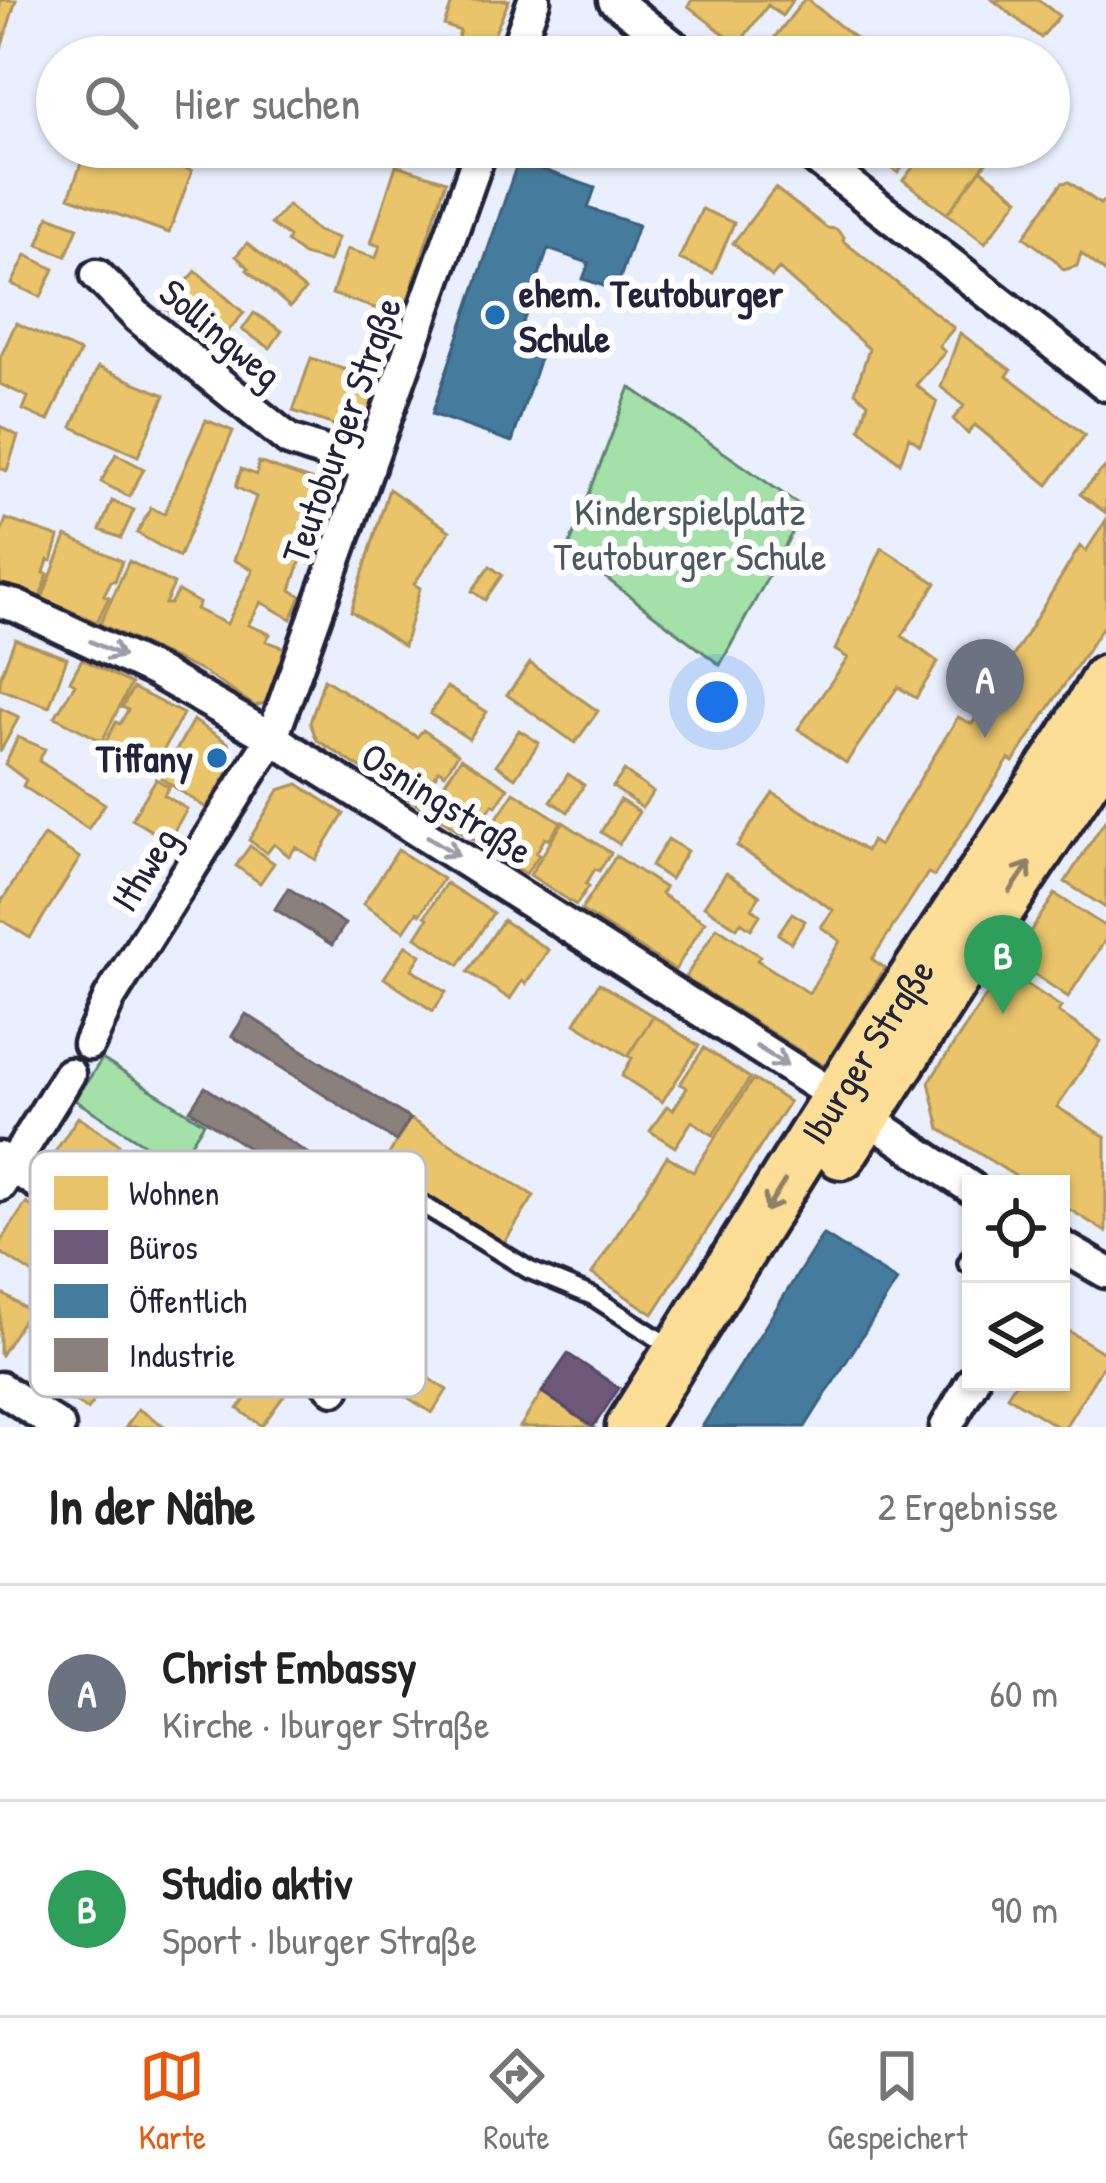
<!DOCTYPE html>
<html lang="de">
<head>
<meta charset="utf-8">
<style>
	body { margin:0; font-family:"Patrick Hand",sans-serif; background:#f6f6f6; color:#222 }
	.controls { position:absolute; right:36px; bottom:36px; display:grid; overflow:hidden; border-radius:0px; box-shadow:0 3px 9px #0004 }
	.controls button { width:108px; height:108px; display:grid; place-items:center; padding:0; border:0; border-bottom:3px solid #e0e0e0; background:#fff; color:#222; font:60px sans-serif }
	.you { position:absolute; left:717px; top:702px; width:42px; height:42px; margin:-30px; border:9px solid #fff; border-radius:50%; background:#1a73e8; box-shadow:0 0 0 18px #1a73e833 }
	.badge { display:grid; place-items:center; width:78px; height:78px; border-radius:50%; background:#ea580c; color:#fff; font-size:39px; font-weight:700 }
	.pin { position:absolute; translate:-50% -99px; filter:drop-shadow(0 3px 6px #0008) }
	.pin::after { content:''; position:absolute; top:63px; width:42px; height:36px; background:inherit; clip-path:polygon(0 0,100% 0,50% 100%) }
	.list { margin:0; padding:0; list-style:none }
	h2 { display:flex; justify-content:space-between; align-items:center; height:156px; margin:0; padding:0 48px; font-size:51px }
	h2 small { font-size:39px; font-weight:400; color:#767676 }
	.list li { display:grid; grid-template-columns:78px 1fr auto; gap:36px; align-items:center; box-sizing:border-box; height:216px; padding:0 48px; border-top:3px solid #e0e0e0 }
	.list b { display:block; font-size:45px; white-space:nowrap }
	.list p { margin:0; font-size:39px; white-space:nowrap; color:#767676 }
	.list em { font-size:39px; font-style:normal; color:#767676 }
	.icon { flex:none; width:66px; height:66px; fill:none; stroke:currentColor; stroke-width:2; stroke-linecap:round; stroke-linejoin:round }
	.map { position:relative; flex:none; width:1106px; height:1427px; overflow:hidden }
	.search { position:absolute; background:#fff; box-shadow:0 3px 9px #0004; left:36px; right:36px; top:36px; height:132px; display:flex; align-items:center; gap:30px; box-sizing:border-box; padding:0 42px; border-radius:66px; color:#767676; font-size:45px }
	.sheet { height:588px; background:#fff }
	nav { display:flex; justify-content:space-around; align-items:center; box-sizing:border-box; height:168px; border-top:3px solid #e0e0e0; background:#fff; font-size:33px; color:#767676 }
	nav a { display:grid; justify-items:center; gap:6px }
	nav .on { color:#ea580c }
	.map>svg:first-child { display:block }
	.green { fill:#a3e1a9; stroke:#628272; stroke-width:3 }
	.homes { fill:#e9c46a; stroke:#ad935c; stroke-width:3 }
	.offices { fill:#6d597a; stroke:#564867; stroke-width:3 }
	.public { fill:#457b9d; stroke:#3a6080; stroke-width:3 }
	.industry { fill:#8a817c; stroke:#6b6468; stroke-width:3 }
	.lines { fill:none; stroke-linecap:round; stroke-linejoin:round }
	.lane-casing { stroke:#22223b; stroke-width:24 }
	.street-casing { stroke:#22223b; stroke-width:39 }
	.primary-casing { stroke:#22223b; stroke-width:57 }
	.lane { stroke:#fff; stroke-width:15 }
	.street { stroke:#fff; stroke-width:30 }
	.primary { stroke:#fcde96; stroke-width:48 }
	.oneway { stroke:#9c9ca7 }
	.oneway2 { stroke:#8f8068 }
	.poi-dot { fill:#1f6fb2; stroke:#fff; stroke-width:4.5 }
	.labels { text-anchor:middle; stroke-width:12; stroke-linejoin:round; paint-order:stroke }
	.poi-label { font-size:39px; font-weight:bold; fill:#22223b; stroke:#fff; text-anchor:start }
	.street-label { font-size:39px; fill:#22223b; stroke:#fff }
	.park-label { font-size:39px; fill:#495b5c; stroke:#fff }
	.key { fill:#fff; stroke:#bdbdc4; stroke-width:3 }
	.key-label { font-size:33px; fill:#22223b }
</style>
</head>
<body>
<div class="map">
<svg width="1106" height="1427" viewBox="0 0 1106 1427">
	<rect width="100%" height="100%" fill="#e9effd"/>
	<filter id="ink" filterUnits="userSpaceOnUse"><feTurbulence type="fractalNoise" baseFrequency=".00833" numOctaves="2"/><feDisplacementMap in="SourceGraphic" scale="24" xChannelSelector="R" yChannelSelector="G"/><feConvolveMatrix kernelMatrix="1 2 1 2 8 2 1 2 1" color-interpolation-filters="sRGB"/></filter>
	<g filter="url(#ink)">
		<!-- green -->
		<path class="green" d="M630,387L805,509L720,665L568,549Z
			M102,1059L204,1123L177,1165L75,1100Z"/>
		<!-- homes -->
		<path class="homes" d="M0,0H16L0,52Z
			M453,0H509L485,56L456,57L459,49L454,48L460,31L444,25Z
			M692,0H793L782,16L768,5L738,45L688,6Z
			M804,0H808L876,55L875,57H759Z
			M993,0H1039L1059,16L1041,38Z
			M87,147H125L192,171L169,233L69,197Z
			M415,147H464L459,162Z
			M865,147H919L898,173Z
			M929,147H971L988,160L947,214L903,180Z
			M396,165L446,181L402,317L332,294L347,249L376,258L380,246L371,243Z
			M981,169L1019,199L985,243L947,214Z
			M1069,182L1100,204L1106,199V273L1081,253L1077,266L1064,270L1054,259L1024,237L1062,183Z
			M775,188L827,228L836,229L844,237L843,241L954,328L939,346L945,352L916,385L937,402L920,445L909,437L900,463L860,429L868,403L855,392L869,349L779,269L772,277L733,243Z
			M288,205L317,231L338,238L329,262L303,255L287,242L289,237L271,224Z
			M702,209L734,223L713,273L679,259Z
			M49,216L78,227L66,256L38,245Z
			M247,243L305,290L290,307L247,270L249,268L236,256Z
			M26,255L54,269L41,297L12,284Z
			M196,271L244,313L211,350L164,307Z
			M254,313L282,331L270,348L242,330Z
			M16,323L80,352L48,421L23,410L28,397L0,384V358Z
			M960,333L1011,370L1007,376L1085,435L1048,485L975,425L968,434L953,419L964,406L941,387Z
			M311,358L384,383L366,436L293,411Z
			M98,367L165,395L138,456L72,427Z
			M206,420L233,431L179,557L137,533L151,508L164,514Z
			M0,426L18,436L7,471L0,468Z
			M116,454L144,469L129,497L101,482Z
			M258,462L325,485L291,590L301,596L291,619L261,602L248,625L270,634L266,641L293,651L276,699L255,706L205,673L100,624L129,561L174,584L165,604H170L178,591L199,603L196,609L227,624L253,570L234,560L256,497L236,487L241,469L257,475Z
			M1106,466V513L1080,494Z
			M389,489L450,531L414,584L420,588L404,646L351,611Z
			M112,501L134,510L121,538L100,530Z
			M6,519L59,537L52,561L48,560L44,573L48,574L40,597L0,584V536Z
			M1106,520V622L1013,762L1009,759L934,876L928,873L872,959L885,968L824,1066L685,978L717,927L760,956L757,960L809,993L840,941L821,927L833,910L737,846L773,793L866,851L871,841L879,846L958,717L972,724L1080,546L1086,551Z
			M66,536L122,561L115,581H111L104,595L109,597L97,622L42,599Z
			M882,548L936,583L902,636L938,662L916,698L898,687L846,763L798,729L848,658L835,650Z
			M490,566L502,575L485,600L472,591Z
			M15,639L67,658L49,707L0,689V678Z
			M82,659L131,684L102,741L55,717L75,684L70,681Z
			M530,663L598,711L575,743L507,695Z
			M324,679L417,737L423,730L458,754L445,774L439,770L432,782L436,786L423,808L317,740L310,723Z
			M447,687L487,712L469,739L430,714Z
			M133,688L183,714L153,770L104,745L116,722L120,724L128,710L122,707Z
			M0,708L19,717L0,752Z
			M193,720L228,743L233,765L206,808L161,778Z
			M519,730L539,743L515,778L496,765Z
			M18,737L45,749L39,761L105,804L88,829L23,786L26,780L5,764Z
			M461,758L508,788L496,806L493,804L483,819L486,821L474,840L427,810Z
			M624,771L653,792L642,808L613,787Z
			M568,774L584,785L568,812L551,801Z
			M156,779L169,787L164,795L187,809L168,841L132,819Z
			M298,784L344,814L316,860L296,847L289,856L274,844L267,853L249,840L279,790Z
			M514,792L561,822L549,840L545,838L536,853L539,855L526,874L480,844Z
			M620,800L639,812L619,844L601,832Z
			M1106,819V908L1065,882Z
			M563,822L611,853L599,871L595,869L586,884L589,886L576,905L530,875Z
			M44,835L80,858L30,938L0,919V904Z
			M668,839L687,851L670,879L651,866Z
			M250,846L274,863L260,883L236,866Z
			M398,850L443,879L420,914L417,912L404,931L363,904Z
			M616,856L665,888L661,894L705,922L675,970L581,910Z
			M726,873L760,896L752,908L760,915L751,929L741,922L737,928L704,906Z
			M446,883L493,913L459,965L416,937L428,918L425,916Z
			M1055,894L1106,927V939L1068,997L1012,959Z
			M792,913L805,921L791,943L778,934Z
			M503,920L548,950L526,984L522,981L510,999L468,972Z
			M406,945L421,955L412,969L446,992L433,1011L384,978Z
			M1004,969L1061,1007L1058,1012L1101,1041L1057,1107L1106,1137V1232L1061,1204V1184H1028L940,1129L929,1082Z
			M599,983L653,1016L628,1056L575,1023Z
			M653,1016L699,1046L662,1102L622,1076L632,1058L628,1056Z
			M704,1048L750,1078L713,1135L692,1121L675,1147L650,1131L667,1106L673,1110L687,1088L680,1084Z
			M753,1079L789,1102L653,1314L592,1274L667,1156L693,1172Z
			M78,1117L119,1144L93,1185L51,1158Z
			M410,1119L534,1196L504,1243L382,1166Z
			M26,1203L63,1228L33,1274L0,1252V1243Z
			M0,1292L29,1311L1,1355L0,1354Z
			M1061,1326L1106,1354V1361L1065,1427H1058L1007,1396L1016,1382H1061Z
			M61,1353L106,1381L88,1410L42,1382Z
			M398,1358L447,1390L432,1413L382,1381Z
			M272,1362L296,1379L262,1426L238,1409Z
			M542,1392L593,1427H520Z
			M138,1409L166,1427H126Z"/>
		<!-- offices -->
		<path class="offices" d="M568,1354L619,1388L593,1427L542,1392Z"/>
		<!-- public -->
		<path class="public" d="M518,161L595,188L588,208L638,225L616,290L583,279L589,263L548,249L517,340L543,349L512,442L432,414Z
			M823,1234L897,1281L805,1427H702Z"/>
		<!-- industry -->
		<path class="industry" d="M288,888L345,924L332,945L275,909Z
			M246,1014L410,1119L396,1141L232,1036Z
			M205,1087L367,1192L352,1215L190,1110Z"/>
		<g class="lines">
			<defs>
				<path id="lane" d="M420,1203L529,1270L592,1296L671,1347
					M967,1263L971,1256"/>
				<path id="street" d="M614,0L687,57
					M514,57L534,0
					M801,147L1106,385
					M97,275L138,317L289,440L369,467
					M0,602L16,606L155,671L272,738L838,1098L971,1188
					M89,1044L110,997L272,738L482,147
					M0,1158L311,1366L334,1389
					M0,1185L69,1074
					M1061,1246L1106,1272
					M0,1388L59,1427
					M946,1427L972,1382"/>
				<g id="primary">
					<path d="M841,1154L976,944L1106,747"/>
					<path id="s1" d="M631,1427L869,1046L1071,740L1106,680"/>
				</g>
			</defs>
			<!-- lane casing -->
			<use href="#lane" class="lane-casing"/>
			<!-- street casing -->
			<use href="#street" class="street-casing"/>
			<!-- primary casing -->
			<use href="#primary" class="primary-casing"/>
			<!-- lane -->
			<use href="#lane" class="lane"/>
			<!-- street -->
			<use href="#street" class="street"/>
			<!-- primary -->
			<use href="#primary" class="primary"/>
		</g>
		<!-- one-way arrows -->
		<defs><path id="oneway-shaft" d="M-6 0H5M1.5-3L5.5 0L1.5 3" fill="none" stroke-width="1.6" stroke-linecap="round" stroke-linejoin="round" transform="scale(3)"/></defs>
		<g class="oneway">
			<use href="#oneway-shaft" transform="translate(107 649) rotate(25)"/>
			<use href="#oneway-shaft" transform="translate(443 846) rotate(32)"/>
			<use href="#oneway-shaft" transform="translate(772 1056) rotate(32)"/>
		</g>
		<g class="oneway2">
			<use href="#oneway-shaft" transform="translate(1020 877) rotate(-56)"/>
			<use href="#oneway-shaft" transform="translate(775 1196) rotate(122)"/>
		</g>
	</g>
	<!-- markers -->
	<g class="poi-dot">
		<circle cx="495" cy="315" r="12"/>
		<circle cx="217" cy="758" r="12"/>
	</g>
	<g class="labels">
		<!-- poi labels -->
		<g class="poi-label">
			<text x="519" y="307">ehem. Teutoburger<tspan x="519" dy="45">Schule</tspan></text>
			<text x="193" y="772" text-anchor="end">Tiffany</text>
		</g>
		<!-- street labels -->
		<g class="street-label">
			<text transform="translate(221 333) rotate(40)" y="14">Sollingweg</text>
			<text transform="translate(341 430) rotate(-70)" y="14">Teutoburger Straße</text>
			<text transform="translate(447 803) rotate(32)" y="14">Osningstraße</text>
			<text transform="translate(144 869) rotate(-58)" y="14">Ithweg</text>
			<text dy="14" stroke="none"><textPath href="#s1" startOffset="444">Iburger Straße</textPath></text>
		</g>
		<!-- park labels -->
		<g class="park-label">
			<text x="690" y="525">Kinderspielplatz<tspan x="690" dy="45">Teutoburger Schule</tspan></text>
		</g>
	</g>
	<!-- legend -->
	<rect x="30" y="1151" width="396" height="246" rx="18" class="key"/>
	<rect x="54" y="1176" width="54" height="34" fill="#e9c46a"/>
	<rect x="54" y="1230" width="54" height="34" fill="#6d597a"/>
	<rect x="54" y="1284" width="54" height="34" fill="#457b9d"/>
	<rect x="54" y="1338" width="54" height="34" fill="#8a817c"/>
	<g class="key-label">
		<text x="129" y="1205">Wohnen</text>
		<text x="129" y="1259">Büros</text>
		<text x="129" y="1313">Öffentlich</text>
		<text x="129" y="1367">Industrie</text>
	</g>
</svg>
<div class="controls">
<button><svg class="icon" aria-label="locate" viewBox="0 0 24 24"><circle cx="12" cy="12" r="6"/><path d="M12 2v4M12 18v4M2 12h4M18 12h4"/></svg></button>
<button><svg class="icon" aria-label="layers" viewBox="0 0 24 24"><path d="M12 4l9 5-9 5-9-5zM3 14l9 5 9-5"/></svg></button>
</div>
<div class="you"></div>
<div class="pin badge" style="left:985px;top:738px;background:#6b7280">A</div>
<div class="pin badge" style="left:1003px;top:1014px;background:#2e9e5b">B</div>
<div class="search"><svg class="icon" aria-label="search" viewBox="0 0 24 24"><circle cx="10" cy="10" r="6"/><path d="M15 15l6 6"/></svg>Hier suchen</div>
</div>
<section class="sheet">
<h2>In der Nähe<small>2 Ergebnisse</small></h2>
<ul class="list">
<li><span class="badge" style="background:#6b7280">A</span><div><b>Christ Embassy</b><p>Kirche · Iburger Straße</p></div><em>60 m</em></li>
<li><span class="badge" style="background:#2e9e5b">B</span><div><b>Studio aktiv</b><p>Sport · Iburger Straße</p></div><em>90 m</em></li>
</ul>
</section>
<nav>
<a class="on"><svg class="icon" aria-label="map" viewBox="0 0 24 24"><path d="M3 6l6-2 6 2 6-2v14l-6 2-6-2-6 2zM9 4v14M15 6v14"/></svg>Karte</a>
<a><svg class="icon" aria-label="directions" viewBox="0 0 24 24"><path d="M12 3l9 9-9 9-9-9zM9 14v-3h6M13 9l2 2-2 2"/></svg>Route</a>
<a><svg class="icon" aria-label="saved" viewBox="0 0 24 24"><path d="M7 4h10v16l-5-4-5 4z"/></svg>Gespeichert</a>
</nav>
</body>
</html>
